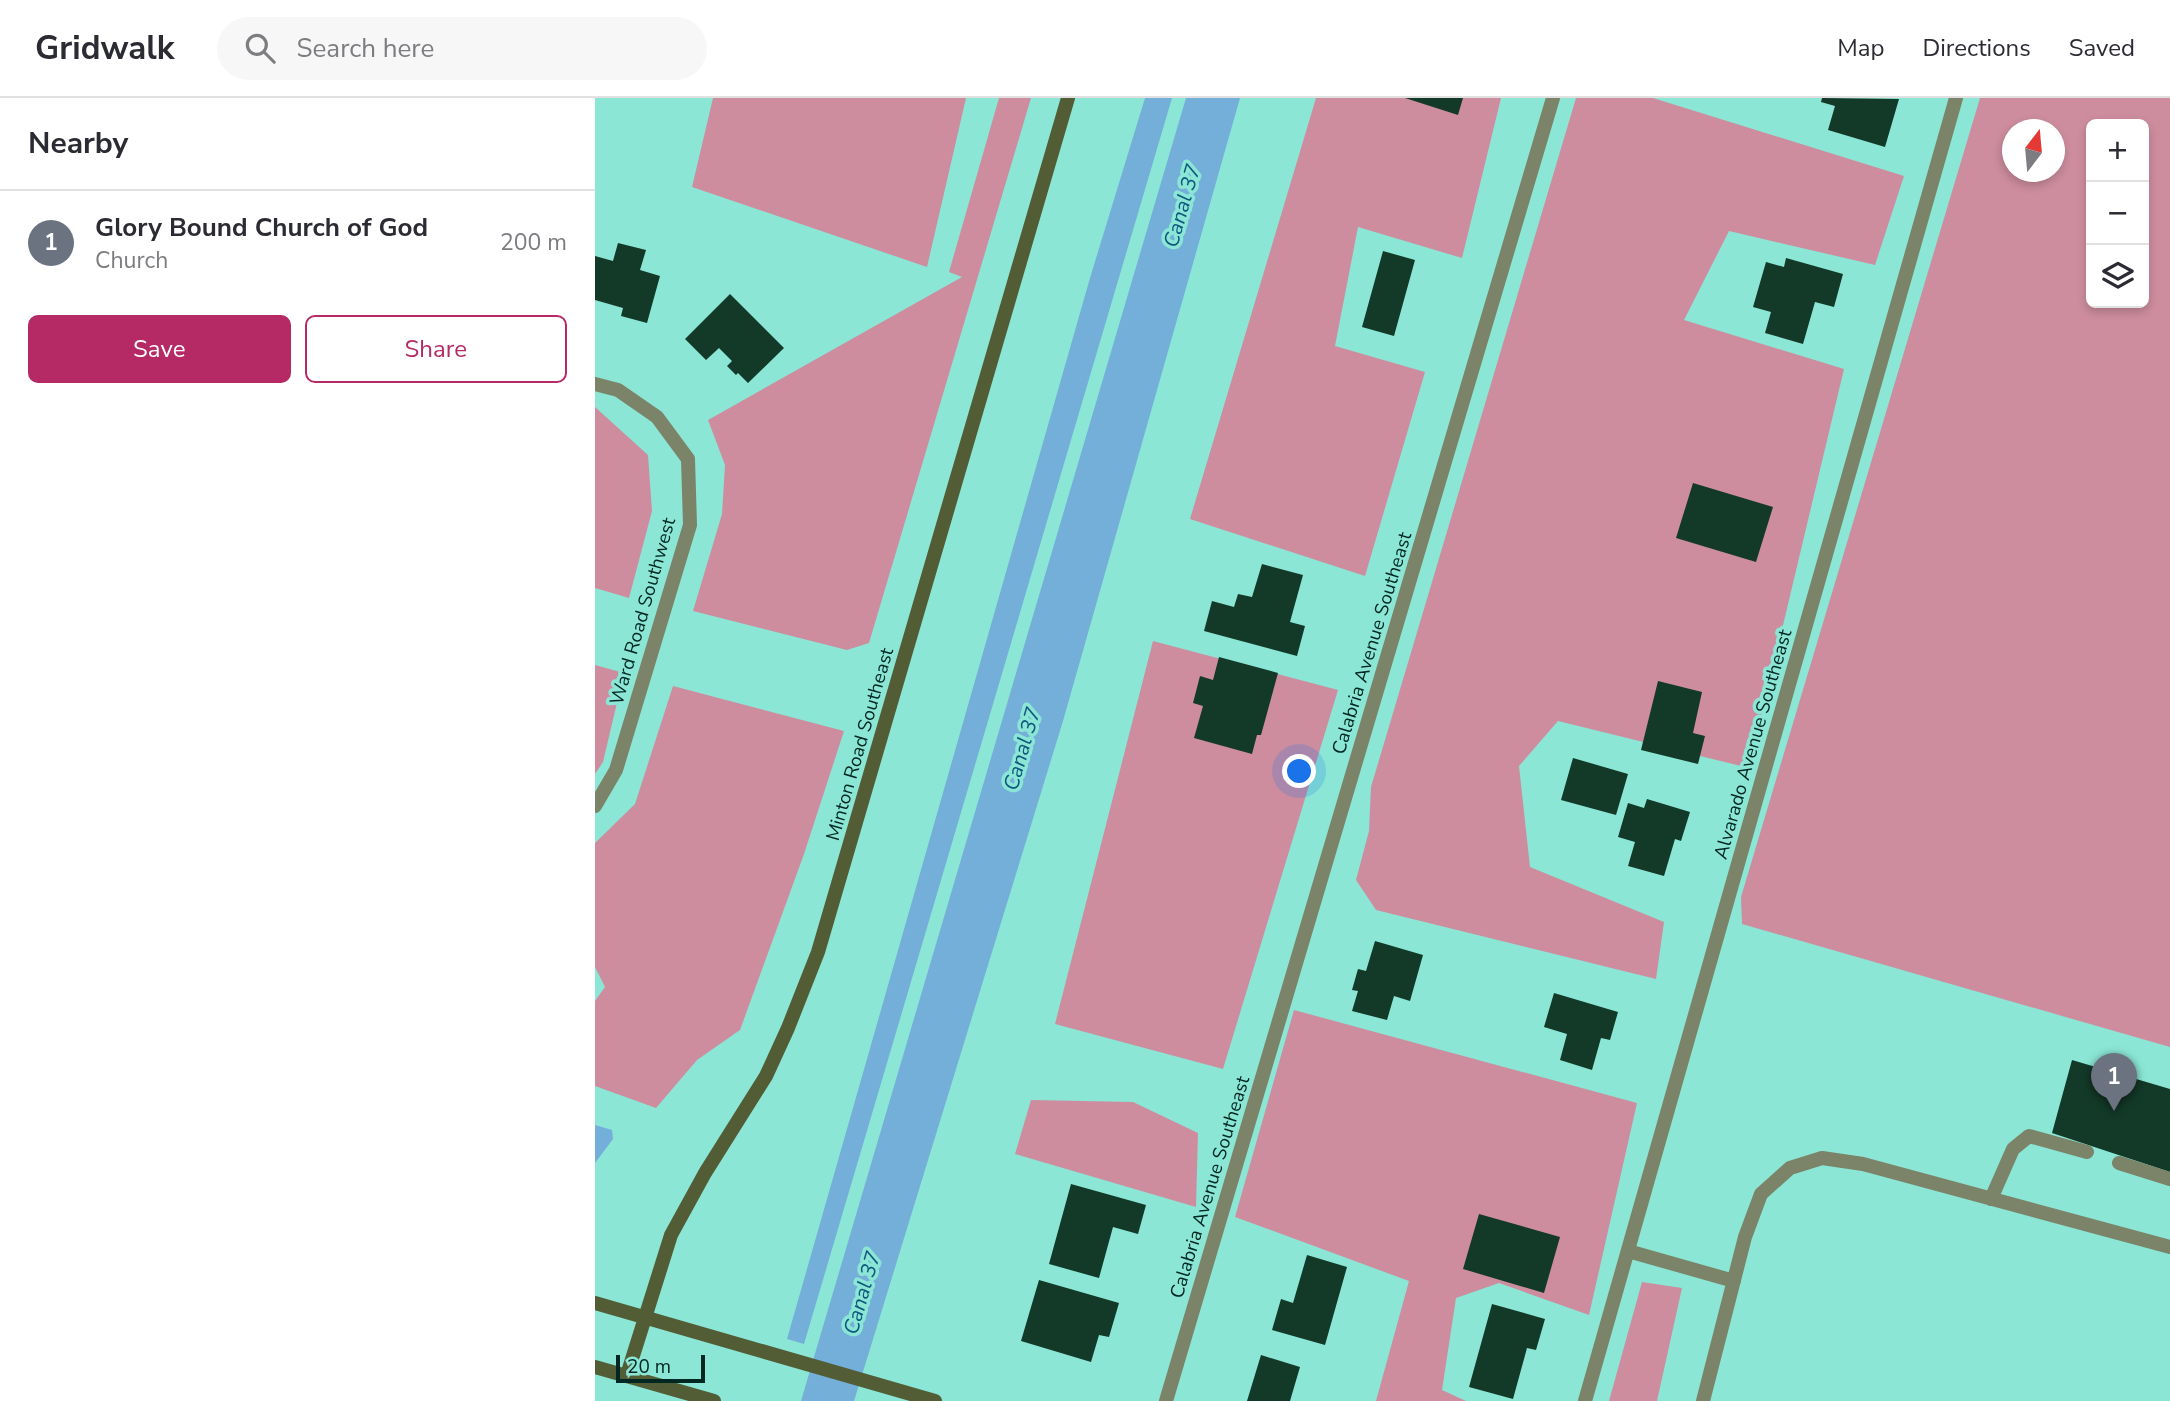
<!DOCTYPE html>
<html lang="en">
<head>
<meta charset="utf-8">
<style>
	body { margin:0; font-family:"Nunito Sans",sans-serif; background:#f7f7f7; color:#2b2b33 }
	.controls { position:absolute; right:21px; top:21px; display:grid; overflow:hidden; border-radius:10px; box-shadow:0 4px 10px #0003 }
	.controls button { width:63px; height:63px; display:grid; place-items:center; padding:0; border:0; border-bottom:2px solid #e1e1e2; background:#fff; color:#2b2b33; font:35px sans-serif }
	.compass { position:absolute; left:1407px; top:21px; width:63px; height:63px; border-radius:50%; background:#fff; box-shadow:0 4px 10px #0003; rotate:16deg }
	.scale { position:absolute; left:21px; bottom:18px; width:89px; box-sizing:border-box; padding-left:7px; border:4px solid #002721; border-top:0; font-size:19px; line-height:24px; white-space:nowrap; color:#002721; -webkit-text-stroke:5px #8be6d5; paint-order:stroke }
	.you { position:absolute; left:705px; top:674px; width:24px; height:24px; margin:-18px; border:5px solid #fff; border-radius:50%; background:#1a73e8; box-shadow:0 0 0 10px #1a73e833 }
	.badge { display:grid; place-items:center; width:46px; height:46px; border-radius:50%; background:#b52a64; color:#fff; font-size:23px; font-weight:700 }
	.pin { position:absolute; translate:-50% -58px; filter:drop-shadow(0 2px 4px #0008) }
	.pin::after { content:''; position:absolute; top:37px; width:24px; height:21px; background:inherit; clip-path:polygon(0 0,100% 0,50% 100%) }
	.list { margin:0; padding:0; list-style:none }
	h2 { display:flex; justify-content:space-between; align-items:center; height:91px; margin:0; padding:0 28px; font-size:30px }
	h2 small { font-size:23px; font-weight:400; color:#7c7c81 }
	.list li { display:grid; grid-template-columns:46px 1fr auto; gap:21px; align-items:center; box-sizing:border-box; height:105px; padding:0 28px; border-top:2px solid #e1e1e2 }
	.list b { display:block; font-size:26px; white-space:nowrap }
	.list p { margin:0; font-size:23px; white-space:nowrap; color:#7c7c81 }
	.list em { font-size:23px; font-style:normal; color:#7c7c81 }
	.actions { display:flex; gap:14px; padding:21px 28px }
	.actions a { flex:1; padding:16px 0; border:2px solid #b52a64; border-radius:10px; text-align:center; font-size:24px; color:#b52a64 }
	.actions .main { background:#b52a64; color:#fff }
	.icon { flex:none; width:38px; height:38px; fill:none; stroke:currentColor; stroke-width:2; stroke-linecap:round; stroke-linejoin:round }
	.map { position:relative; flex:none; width:1575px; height:1303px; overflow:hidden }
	header { display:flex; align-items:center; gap:42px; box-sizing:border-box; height:98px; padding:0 35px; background:#fff; border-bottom:2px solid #e1e1e2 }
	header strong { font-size:33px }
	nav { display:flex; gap:38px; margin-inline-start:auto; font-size:24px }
	.search { width:490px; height:63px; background:#f7f7f7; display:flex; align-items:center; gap:18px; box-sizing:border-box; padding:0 24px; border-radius:38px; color:#7c7c81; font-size:26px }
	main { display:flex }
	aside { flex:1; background:#fff }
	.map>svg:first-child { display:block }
	.green { fill:#cd8d9f; fill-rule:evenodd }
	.water { fill:#73afd9 }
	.building { fill:#133928 }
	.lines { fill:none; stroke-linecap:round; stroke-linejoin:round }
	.lane { stroke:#7b8368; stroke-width:14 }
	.street { stroke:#7b8368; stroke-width:14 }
	.secondary { stroke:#525d35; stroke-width:14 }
	.labels { text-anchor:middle; stroke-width:7; stroke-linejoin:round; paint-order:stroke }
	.street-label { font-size:19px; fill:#002721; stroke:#8be6d5 }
	.water-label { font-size:21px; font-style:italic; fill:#105780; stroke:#8be6d5 }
</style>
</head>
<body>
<header>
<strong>Gridwalk</strong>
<div class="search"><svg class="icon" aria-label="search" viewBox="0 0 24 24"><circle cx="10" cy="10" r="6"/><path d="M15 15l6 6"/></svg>Search here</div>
<nav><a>Map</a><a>Directions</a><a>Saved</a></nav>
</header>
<main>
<aside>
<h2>Nearby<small></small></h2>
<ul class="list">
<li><span class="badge" style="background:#6b7280">1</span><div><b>Glory Bound Church of God</b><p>Church</p></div><em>200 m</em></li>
</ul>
<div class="actions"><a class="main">Save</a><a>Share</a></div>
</aside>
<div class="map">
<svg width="1575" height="1303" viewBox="0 0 1575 1303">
	<rect width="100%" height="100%" fill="#8be6d5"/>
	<!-- green -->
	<path class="green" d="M118,0H371L332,169L97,89Z
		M404,0H436L274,545L252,552L98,513L127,416L130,367L113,322L367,179L354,174Z
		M721,0H906L867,160L763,129L740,248L830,274L770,478L595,421Z
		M981,0H1058L1309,78L1280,167L1134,133L1089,222L1249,271L1154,670L963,623L924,668L935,769L1069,824L1061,881L781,812L761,782L774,733L776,689Z
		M1385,0H1575V949L1147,826L1146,799ZM1496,26H1549V205H1496ZM1418,32H1460V74H1418Z
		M0,309L53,357L57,413L34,500L0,490Z
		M558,543L743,592L628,971L460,926Z
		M0,567L29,575L8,664L0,676Z
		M78,588L249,633L209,756L145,932L102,962L61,1010L0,988V903L10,889L0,869V745L40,706Z
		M699,912L1042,1005L994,1217L904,1185L861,1200L847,1292L871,1303H781L814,1183L640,1119Z
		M436,1002L538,1004L603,1035L601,1109L420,1056Z
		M1047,1184L1087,1190L1062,1303H1014Z"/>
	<!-- water -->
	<path class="water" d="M550,0H577L209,1246L192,1241L495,180Z
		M591,0H645L468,623L259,1303H206Z
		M0,1027L17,1032L18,1041L0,1065Z"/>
	<!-- building -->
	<path class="building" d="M810,0H868L863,17Z
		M1227,0L1304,1L1290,49L1233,32L1240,8L1226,4Z
		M23,145L51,152L45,172L65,178L52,225L26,218L28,210L0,202V158L18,163Z
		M788,153L820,162L799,238L767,229Z
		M1191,160L1248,176L1239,209L1220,204L1208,246L1170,235L1176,214L1158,209L1171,164L1189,169Z
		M135,196L189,250L153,285L143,275L141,277L132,268L137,263L124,250L111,262L90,241Z
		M1098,385L1178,409L1161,464L1081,440Z
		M667,466L708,477L695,524L710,528L702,558L609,533L617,503L639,509L643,496L657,499Z
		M624,559L683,575L666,637H662L657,656L599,640L608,608L598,605L605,578L618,582Z
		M1063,583L1107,594L1098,635L1110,638L1103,666L1046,652Z
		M978,660L1033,676L1021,717L966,702Z
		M1052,701L1095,714L1086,743L1080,741L1069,778L1033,768L1040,744L1023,739L1033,705L1049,710Z
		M780,843L828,857L815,903L799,898L792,922L757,913L763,893L757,892L763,871L771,873Z
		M959,895L1023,914L1015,942L1006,940L997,972L965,962L972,936L949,929Z
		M1477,962L1575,991V1074L1457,1035Z
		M476,1086L551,1107L543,1136L518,1129L504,1180L454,1166Z
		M884,1116L965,1139L949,1195L868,1171Z
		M712,1157L752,1169L730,1247L677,1232L686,1201L698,1205Z
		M444,1182L524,1205L514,1239L504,1237L496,1264L426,1243Z
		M897,1206L950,1221L941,1252L932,1250L918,1301L874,1289Z
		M666,1257L705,1269L695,1303H652Z"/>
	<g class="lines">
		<!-- lane -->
		<path class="lane" d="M1524,1065L1575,1081
			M1396,1101L1418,1051L1434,1038L1492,1054
			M1033,1153L1139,1183
			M1108,1303L1150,1139L1166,1096L1195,1070L1227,1060L1268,1066L1575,1149"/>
		<!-- street -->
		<path class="street" d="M0,286L23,292L62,319L93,361L95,427L21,672L0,708
			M571,1303L958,0
			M990,1303L1361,0"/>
		<!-- secondary -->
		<path class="secondary" d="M0,1205L340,1303
			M0,1269L119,1303
			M32,1277L76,1137L110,1075L171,978L193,930L223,854L473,0"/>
	</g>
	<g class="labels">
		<!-- street labels -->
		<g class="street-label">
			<text transform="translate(47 513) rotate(-74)" y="7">Ward Road Southwest</text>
			<text transform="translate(776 545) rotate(-73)" y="7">Calabria Avenue Southeast</text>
			<text transform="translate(264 646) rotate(-74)" y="7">Minton Road Southeast</text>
			<text transform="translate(1157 646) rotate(-74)" y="7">Alvarado Avenue Southeast</text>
			<text transform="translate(614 1089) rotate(-73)" y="7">Calabria Avenue Southeast</text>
		</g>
		<!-- water labels -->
		<g class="water-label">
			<text transform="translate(587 108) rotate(-74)" y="7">Canal 37</text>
			<text transform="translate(427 651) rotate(-74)" y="7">Canal 37</text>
			<text transform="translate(267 1195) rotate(-74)" y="7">Canal 37</text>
		</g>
	</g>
</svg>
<div class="controls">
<button>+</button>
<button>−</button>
<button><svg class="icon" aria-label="layers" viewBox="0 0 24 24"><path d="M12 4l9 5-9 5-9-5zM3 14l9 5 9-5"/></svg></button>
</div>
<svg class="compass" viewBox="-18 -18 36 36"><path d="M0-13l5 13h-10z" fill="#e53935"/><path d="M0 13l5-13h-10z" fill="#7c7c81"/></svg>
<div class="scale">20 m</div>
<div class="you"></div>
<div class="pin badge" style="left:1519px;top:1013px;background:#6b7280">1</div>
</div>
</main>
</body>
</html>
